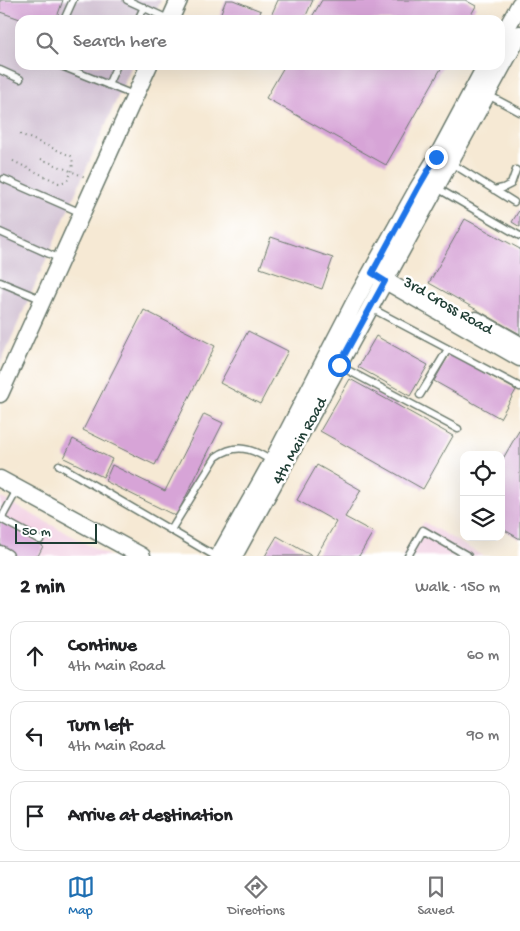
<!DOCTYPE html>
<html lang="en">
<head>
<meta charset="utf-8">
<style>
	body { margin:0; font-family:"Gochi Hand",sans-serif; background:#f6f6f6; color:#202124 }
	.controls { position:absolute; right:15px; bottom:15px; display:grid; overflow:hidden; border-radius:10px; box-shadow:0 5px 20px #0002 }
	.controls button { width:45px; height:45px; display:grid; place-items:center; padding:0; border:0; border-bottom:1px solid #e0e0e0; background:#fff; color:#202124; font:25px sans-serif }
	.scale { position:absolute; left:15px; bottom:12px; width:82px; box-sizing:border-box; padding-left:5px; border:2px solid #1f3d34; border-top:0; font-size:14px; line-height:18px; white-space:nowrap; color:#1f3d34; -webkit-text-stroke:4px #fff; paint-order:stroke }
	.stop { position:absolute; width:15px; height:15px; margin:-11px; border:4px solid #1a73e8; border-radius:50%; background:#fff }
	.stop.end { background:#1a73e8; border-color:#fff; box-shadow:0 1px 5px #0008 }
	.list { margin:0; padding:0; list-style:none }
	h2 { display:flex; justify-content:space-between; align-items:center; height:65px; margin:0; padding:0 20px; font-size:21px }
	h2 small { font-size:16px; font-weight:400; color:#757577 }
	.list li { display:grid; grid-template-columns:32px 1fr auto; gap:15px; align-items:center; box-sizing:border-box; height:70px; margin:0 10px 10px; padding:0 10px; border:1px solid #e0e0e0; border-radius:15px }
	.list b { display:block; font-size:19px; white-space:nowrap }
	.list p { margin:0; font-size:16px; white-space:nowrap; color:#757577 }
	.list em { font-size:16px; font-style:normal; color:#757577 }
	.icon { flex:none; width:28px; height:28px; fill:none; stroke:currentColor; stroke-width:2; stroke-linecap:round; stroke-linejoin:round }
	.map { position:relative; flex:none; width:520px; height:556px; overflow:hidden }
	.search { position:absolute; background:#fff; box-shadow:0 5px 20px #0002; left:15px; right:15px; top:15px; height:55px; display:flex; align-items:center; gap:12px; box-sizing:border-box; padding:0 18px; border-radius:15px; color:#757577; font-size:19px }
	.sheet { height:305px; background:#fff }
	nav { display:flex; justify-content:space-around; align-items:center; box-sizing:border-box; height:70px; border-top:1px solid #e0e0e0; background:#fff; font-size:14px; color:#757577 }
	nav a { display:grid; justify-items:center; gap:2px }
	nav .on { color:#1f6fb2 }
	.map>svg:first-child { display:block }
	.built { fill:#f2cfe2 }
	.industrial { fill:#cfbdd0 }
	.building { fill:#d7a4d7 }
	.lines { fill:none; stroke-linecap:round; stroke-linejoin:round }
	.service-casing { stroke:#6a796c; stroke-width:9 }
	.minor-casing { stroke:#6a796c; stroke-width:15 }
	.tertiary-casing { stroke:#6a796c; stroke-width:19 }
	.path { stroke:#6a796c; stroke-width:2; stroke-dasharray:1 4; stroke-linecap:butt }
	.service { stroke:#fff; stroke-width:6 }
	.minor { stroke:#fff; stroke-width:12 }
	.tertiary { stroke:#fff; stroke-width:16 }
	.route { stroke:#1a73e8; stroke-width:6 }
	.labels { text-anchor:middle; stroke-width:5; stroke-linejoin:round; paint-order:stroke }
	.street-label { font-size:16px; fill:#1f3d34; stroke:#fff }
</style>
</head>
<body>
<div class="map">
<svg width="520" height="556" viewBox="0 0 520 556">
	<rect width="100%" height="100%" fill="#fff"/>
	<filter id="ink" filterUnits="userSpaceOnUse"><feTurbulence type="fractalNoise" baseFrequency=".02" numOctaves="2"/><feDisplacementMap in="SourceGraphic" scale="10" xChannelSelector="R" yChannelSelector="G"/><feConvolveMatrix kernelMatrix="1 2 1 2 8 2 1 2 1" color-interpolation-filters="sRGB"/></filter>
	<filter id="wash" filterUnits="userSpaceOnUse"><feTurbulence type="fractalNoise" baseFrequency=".0096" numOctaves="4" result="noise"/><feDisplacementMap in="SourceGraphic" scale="20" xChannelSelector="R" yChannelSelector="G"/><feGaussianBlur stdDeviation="1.12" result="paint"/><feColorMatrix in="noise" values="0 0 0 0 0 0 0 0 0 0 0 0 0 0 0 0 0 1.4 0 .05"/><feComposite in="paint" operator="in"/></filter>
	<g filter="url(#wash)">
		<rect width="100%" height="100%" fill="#f6e9d4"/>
		<!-- built -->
		<path class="built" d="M0,497L109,556H0Z
			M424,522L483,556H402Z"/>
		<!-- industrial -->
		<path class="industrial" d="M0,0H161L152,20H20V65H132L0,364Z"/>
		<g id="blocks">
			<!-- building -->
			<path class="building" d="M0,0H63L56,20H23L0,12Z
				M226,0H233L261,11L257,20H218Z
				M278,0H313L304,20H275L270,18Z
				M322,0H465L476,6L468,20H310Z
				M285,65H443L386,165L266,98Z
				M520,209V227L512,222Z
				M465,219L520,249V334L429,283Z
				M271,237L333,258L322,289L260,268Z
				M144,310L215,346L155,465L83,430Z
				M248,331L288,351L260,404L220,383Z
				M376,336L428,365L410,396L358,367Z
				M450,353L516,390L500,418L434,381Z
				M350,379L453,436L423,489L320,431Z
				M204,414L223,423L176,516L105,481L112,465L165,491Z
				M520,429V539L501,528V462Z
				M73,439L112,459L103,477L64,458Z
				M317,465L361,490L345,517L373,532L359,556H316L336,522L297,500Z
				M0,522L43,546L38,556H12L0,549Z
				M277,536L312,556H265Z"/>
		</g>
	</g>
	<g filter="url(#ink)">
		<use href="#blocks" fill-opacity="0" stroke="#6a796c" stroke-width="1"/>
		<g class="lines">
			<defs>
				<path id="service" d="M127,0L164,17
					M64,20L73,0
					M138,20L144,7
					M59,65L131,94
					M0,70L20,79
					M108,85L117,65
					M488,95L520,112
					M451,163L514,202
					M4,179L77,211
					M437,188L520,236
					M494,190L503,188L511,184L516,170
					M0,232L56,257
					M0,282L36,297
					M371,308L520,387
					M340,366L458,429
					M420,395L448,349
					M59,465L215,556
					M17,490L1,519L40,540
					M171,530L216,457C236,443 252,448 271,461
					M408,556L423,530L468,556"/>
				<path id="minor" d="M0,552L7,556"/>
				<path id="tertiary" d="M170,20L179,0
					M500,40L520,4
					M377,276L520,358
					M476,320L520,345
					M0,394L149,65
					M0,479L142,556
					M219,556L272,462L354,303L418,188L437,157L486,65
					M234,556L520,34"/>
			</defs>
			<!-- service casing -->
			<use href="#service" class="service-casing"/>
			<!-- minor casing -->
			<use href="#minor" class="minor-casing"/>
			<!-- tertiary casing -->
			<use href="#tertiary" class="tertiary-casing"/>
			<!-- path -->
			<path class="path" d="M41,159L85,177
				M13,161L59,183L67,181C71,174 75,164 71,156L20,134"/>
			<!-- service -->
			<use href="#service" class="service"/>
			<!-- minor -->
			<use href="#minor" class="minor"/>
			<!-- tertiary -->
			<use href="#tertiary" class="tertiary"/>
		</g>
	</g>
	<g class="lines" filter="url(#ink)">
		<!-- route -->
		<path class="route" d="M339,365L385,281L372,273L418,188L436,157"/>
	</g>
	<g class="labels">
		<!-- street labels -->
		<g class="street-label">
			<text transform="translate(449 304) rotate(30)" y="6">3rd Cross Road</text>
			<text transform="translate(298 440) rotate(-61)" y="6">4th Main Road</text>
		</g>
	</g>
</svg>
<div class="controls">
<button><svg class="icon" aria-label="locate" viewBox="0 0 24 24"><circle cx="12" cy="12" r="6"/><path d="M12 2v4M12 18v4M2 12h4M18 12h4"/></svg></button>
<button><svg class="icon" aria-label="layers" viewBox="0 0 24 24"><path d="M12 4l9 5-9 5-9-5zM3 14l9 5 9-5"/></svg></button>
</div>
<div class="scale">50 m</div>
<div class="stop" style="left:339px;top:365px"></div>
<div class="stop end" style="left:436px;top:157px"></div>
<div class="search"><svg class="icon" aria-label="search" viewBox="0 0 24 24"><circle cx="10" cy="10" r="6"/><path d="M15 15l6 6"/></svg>Search here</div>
</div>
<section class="sheet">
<h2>2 min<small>Walk · 150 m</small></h2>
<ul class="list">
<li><svg class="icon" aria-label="ahead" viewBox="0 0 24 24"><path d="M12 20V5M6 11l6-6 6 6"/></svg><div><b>Continue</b><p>4th Main Road</p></div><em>60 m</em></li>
<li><svg class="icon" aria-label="left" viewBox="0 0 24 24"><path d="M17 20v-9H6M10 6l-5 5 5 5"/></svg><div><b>Turn left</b><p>4th Main Road</p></div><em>90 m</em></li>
<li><svg class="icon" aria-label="arrive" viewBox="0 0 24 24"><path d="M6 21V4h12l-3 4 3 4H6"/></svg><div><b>Arrive at destination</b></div></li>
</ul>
</section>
<nav>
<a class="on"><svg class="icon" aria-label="map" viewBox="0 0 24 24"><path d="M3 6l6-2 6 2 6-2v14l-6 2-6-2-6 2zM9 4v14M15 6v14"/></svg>Map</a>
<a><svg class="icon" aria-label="directions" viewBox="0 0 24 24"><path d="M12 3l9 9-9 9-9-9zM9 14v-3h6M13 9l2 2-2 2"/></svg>Directions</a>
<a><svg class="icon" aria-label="saved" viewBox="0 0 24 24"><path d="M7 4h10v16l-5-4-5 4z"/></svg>Saved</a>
</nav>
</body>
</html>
